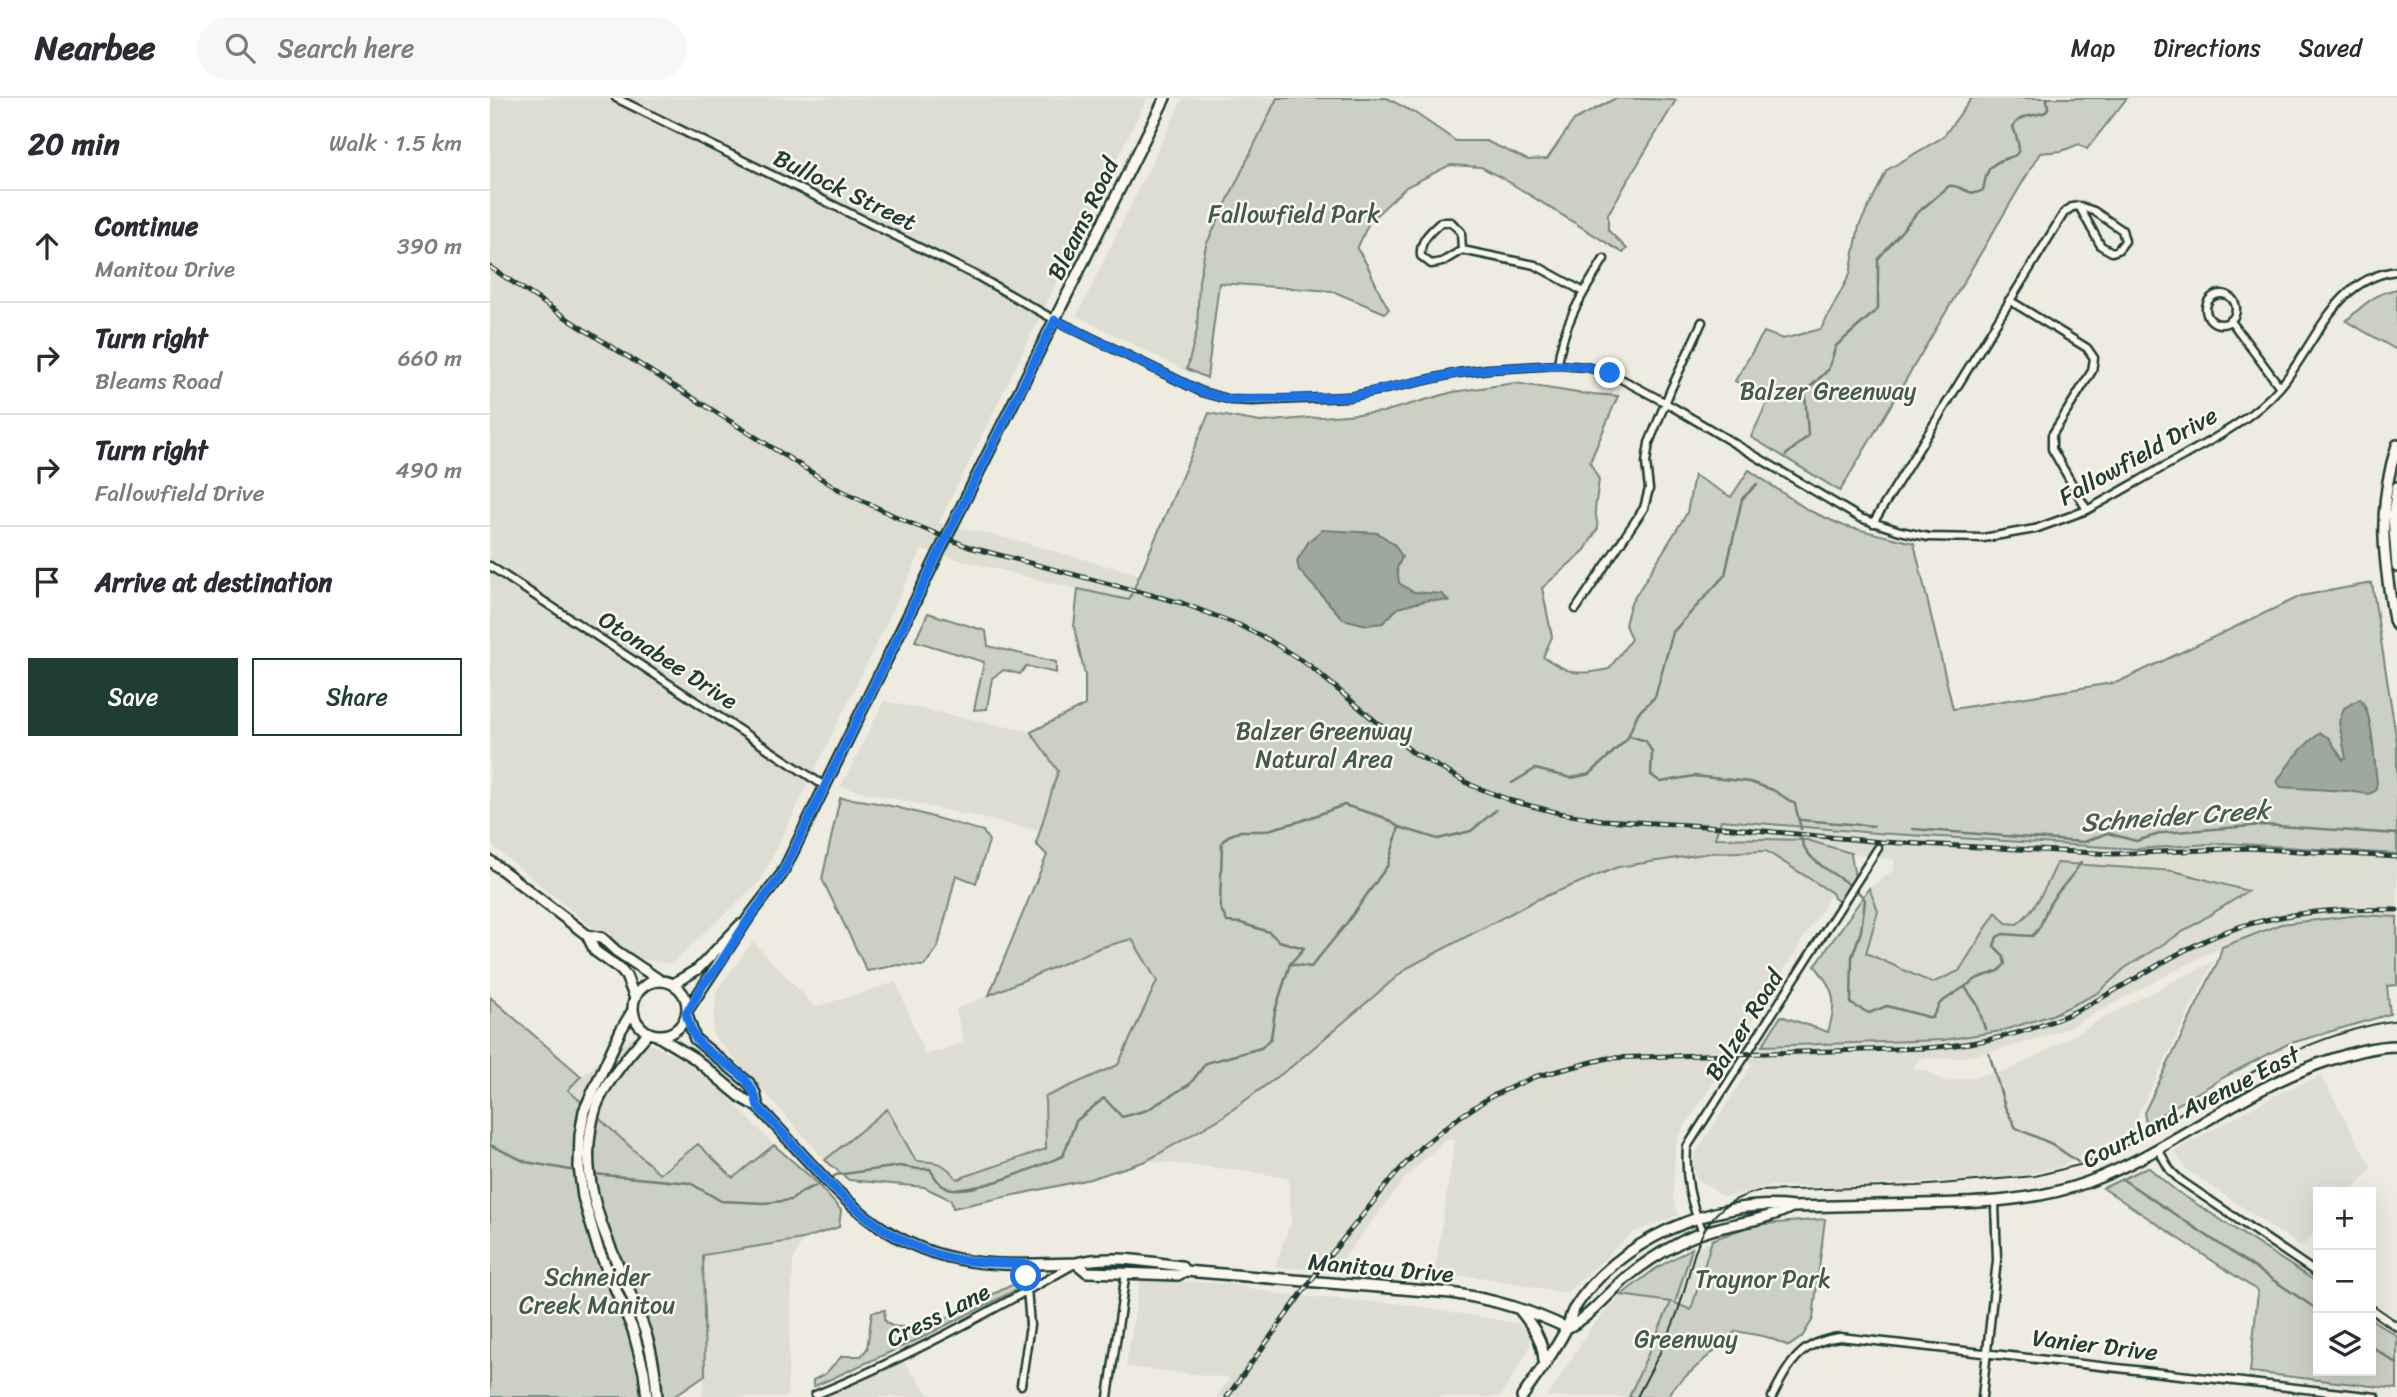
<!DOCTYPE html>
<html lang="en">
<head>
<meta charset="utf-8">
<style>
	body { margin:0; font-family:Sriracha,sans-serif; background:#f7f7f7; color:#2b2b33 }
	.controls { position:absolute; right:21px; bottom:21px; display:grid; overflow:hidden; border-radius:0px; box-shadow:0 7px 28px #0002 }
	.controls button { width:63px; height:63px; display:grid; place-items:center; padding:0; border:0; border-bottom:2px solid #e1e1e2; background:#fff; color:#2b2b33; font:35px sans-serif }
	.stop { position:absolute; width:21px; height:21px; margin:-16px; border:5px solid #1a73e8; border-radius:50%; background:#fff }
	.stop.end { background:#1a73e8; border-color:#fff; box-shadow:0 2px 7px #0008 }
	.list { margin:0; padding:0; list-style:none }
	h2 { display:flex; justify-content:space-between; align-items:center; height:91px; margin:0; padding:0 28px; font-size:30px }
	h2 small { font-size:23px; font-weight:400; color:#7c7c81 }
	.list li { display:grid; grid-template-columns:46px 1fr auto; gap:21px; align-items:center; box-sizing:border-box; height:112px; padding:0 28px; border-top:2px solid #e1e1e2 }
	.list b { display:block; font-size:26px; white-space:nowrap }
	.list p { margin:0; font-size:23px; white-space:nowrap; color:#7c7c81 }
	.list em { font-size:23px; font-style:normal; color:#7c7c81 }
	.actions { display:flex; gap:14px; padding:21px 28px }
	.actions a { flex:1; padding:16px 0; border:2px solid #1f3d34; border-radius:0px; text-align:center; font-size:24px; color:#1f3d34 }
	.actions .main { background:#1f3d34; color:#fff }
	.icon { flex:none; width:38px; height:38px; fill:none; stroke:currentColor; stroke-width:2; stroke-linecap:round; stroke-linejoin:round }
	.map { position:relative; flex:none; width:1907px; height:1299px; overflow:hidden }
	header { display:flex; align-items:center; gap:42px; box-sizing:border-box; height:98px; padding:0 35px; background:#fff; border-bottom:2px solid #e1e1e2 }
	header strong { font-size:33px }
	nav { display:flex; gap:38px; margin-inline-start:auto; font-size:24px }
	.search { width:490px; height:63px; background:#f7f7f7; display:flex; align-items:center; gap:18px; box-sizing:border-box; padding:0 24px; border-radius:38px; color:#7c7c81; font-size:26px }
	main { display:flex }
	aside { flex:1; background:#fff }
	.map>svg:first-child { display:block }
	.built { fill:#ddddd2 }
	.green { fill:#cbcfc4; stroke:#75867c; stroke-width:2 }
	.water { fill:#9fa89f; stroke:#6c7d74; stroke-width:2 }
	.lines { fill:none; stroke-linecap:round; stroke-linejoin:round }
	.stream { stroke:#6c7d74; stroke-width:2.5 }
	.street-casing { stroke:#1f3d34; stroke-width:11 }
	.secondary-casing { stroke:#1f3d34; stroke-width:14 }
	.street { stroke:#fbf7ec; stroke-width:6 }
	.secondary { stroke:#fbf7ec; stroke-width:9 }
	.tram { stroke:#1f3d34; stroke-width:2 }
	.rail-casing { stroke:#1f3d34; stroke-width:5 }
	.rail { stroke:#fbf7ec; stroke-width:2.5; stroke-dasharray:8; stroke-linecap:butt }
	.route { stroke:#1a73e8; stroke-width:9 }
	.labels { text-anchor:middle; stroke-width:5; stroke-linejoin:round; paint-order:stroke }
	.street-label { font-size:24px; fill:#1f3d34; stroke:#fbf7ec }
	.park-label { font-size:24px; fill:#415a51; stroke:#fbf7ec }
	.water-label { font-size:26px; font-style:italic; fill:#455d54; stroke:#fbf7ec }
</style>
</head>
<body>
<header>
<strong>Nearbee</strong>
<div class="search"><svg class="icon" aria-label="search" viewBox="0 0 24 24"><circle cx="10" cy="10" r="6"/><path d="M15 15l6 6"/></svg>Search here</div>
<nav><a>Map</a><a>Directions</a><a>Saved</a></nav>
</header>
<main>
<aside>
<h2>20 min<small>Walk · 1.5 km</small></h2>
<ul class="list">
<li><svg class="icon" aria-label="ahead" viewBox="0 0 24 24"><path d="M12 20V5M6 11l6-6 6 6"/></svg><div><b>Continue</b><p>Manitou Drive</p></div><em>390 m</em></li>
<li><svg class="icon" aria-label="right" viewBox="0 0 24 24"><path d="M7 20v-9h11M14 6l5 5-5 5"/></svg><div><b>Turn right</b><p>Bleams Road</p></div><em>660 m</em></li>
<li><svg class="icon" aria-label="right" viewBox="0 0 24 24"><path d="M7 20v-9h11M14 6l5 5-5 5"/></svg><div><b>Turn right</b><p>Fallowfield Drive</p></div><em>490 m</em></li>
<li><svg class="icon" aria-label="arrive" viewBox="0 0 24 24"><path d="M6 21V4h12l-3 4 3 4H6"/></svg><div><b>Arrive at destination</b></div></li>
</ul>
<div class="actions"><a class="main">Save</a><a>Share</a></div>
</aside>
<div class="map">
<svg width="1907" height="1299" viewBox="0 0 1907 1299">
	<rect width="100%" height="100%" fill="#eeece1"/>
	<filter id="ink" filterUnits="userSpaceOnUse"><feTurbulence type="fractalNoise" baseFrequency=".0143" numOctaves="2"/><feDisplacementMap in="SourceGraphic" scale="14" xChannelSelector="R" yChannelSelector="G"/><feConvolveMatrix kernelMatrix="1 2 1 2 8 2 1 2 1" color-interpolation-filters="sRGB"/></filter>
	<g filter="url(#ink)">
		<!-- built -->
		<path class="built" d="M0,0H657L449,425L524,442L694,489L1273,724L1386,735L1647,751L1734,745L1907,756V819L1870,817L1791,826L1748,842L1711,859L1571,933L1521,949L1470,960H1431L1422,970L1438,973L1455,984L1520,972L1645,903L1724,863L1647,1019L1650,1029L1569,1069L1520,1080L1341,1089L1280,1088L1234,1099L1206,1080L1203,1067L1206,1054L1263,965L1236,966L1192,1032L1185,1051L1183,1103L1188,1117L1144,1134L1076,1195L990,1179L944,1178L965,1042L956,1041L918,1077L846,1170L814,1171L785,1169L801,1124L799,1081L759,1073L656,1063L731,1020L801,969L917,870L1046,802L1128,769L1220,755L1276,753L1294,763L1342,795L1250,942L1272,948L1511,933L1562,917L1608,895L1635,870L1757,793L1568,765L1557,788L1536,819L1527,826L1516,825L1505,815L1468,873L1442,885L1376,855L1388,813L1379,790L1403,773L1405,762L1361,755L1317,742L1202,739L699,517L537,479L432,452L271,782L181,866L138,859L0,746Z
			M693,0H787L739,99L709,183L707,232L696,273L587,218Z
			M394,603L541,634L568,673L549,733L351,689Z
			M644,840L667,883L628,968L555,999L556,1051L466,1081L458,1068L448,1064L426,1063L397,1011L335,1062L222,936L227,892L263,844L325,909L406,884L435,957L474,945L466,911L609,850Z
			M144,938L191,961L235,995L284,1047L242,1080L170,1077L77,992L91,978Z
			M1831,978L1882,1070L1860,1094H1828V1130L1811,1149L1697,1072L1684,1053L1791,994Z
			M313,1141L303,1164L297,1299H212L215,1277L213,1157Z
			M1222,1144L1195,1229L1141,1299L1175,1230L1202,1150Z
			M650,1181L740,1186L795,1197L914,1206L1027,1225L1040,1237V1249L1010,1299H726L740,1280L636,1269Z
			M1131,1197L1182,1204L1139,1299H1057L1102,1228Z
			M413,1263L441,1299H338Z"/>
		<!-- green -->
		<path class="green" d="M787,0H897L925,15L966,43H996L1038,62L1057,61L1084,22L1126,0L1186,2L1118,116V132L1137,151L1133,155L1014,81L991,69L960,67L916,89L879,124L867,151C881,168 886,192 899,211L895,215L842,193L729,185L717,280L697,271L707,232L709,183L716,147Z
			M1482,0H1637L1597,51L1589,46L1572,53L1550,55L1350,393L1261,339L1278,303L1245,283L1274,234L1293,241L1331,231L1360,176L1369,128L1397,72L1453,39Z
			M1907,191V252L1856,223C1872,208 1885,195 1907,191Z
			M1025,285L1088,295L1128,298L1100,364L1109,382L1105,411L1108,430L1095,452L1052,490L1062,539L1053,559C1081,576 1086,578 1119,571L1141,541L1135,527L1140,507L1197,415L1204,377L1241,399L1259,372L1318,412L1354,428L1424,445L1463,611L1628,584L1811,498L1882,485L1907,645V756L1734,745L1647,751L1386,735L1231,722L1225,740L1317,742L1361,755L1365,780L1351,805L1344,800L1342,795L1276,753L1220,755L1128,769L1046,802L917,870L801,969L731,1020L656,1063L600,1081L463,1110L461,1102L434,1089L359,1082L335,1062L397,1011L426,1063C448,1064 453,1063 467,1081L556,1051L555,999L628,967L667,883L642,841L609,850L499,897L557,757L546,746L568,673L541,634L595,607V577L584,529L588,491L639,502L719,315L770,324L893,314L963,294Z
			M438,515L496,533L498,548L566,564V575L536,568L530,576L514,572L502,580L497,611L484,612L494,564L425,543Z
			M350,700C398,703 446,721 493,733L499,743L486,785L466,777L448,849L434,868L408,867L377,873L332,781Z
			M1567,765L1684,773L1758,793L1635,870L1608,895L1562,917L1511,933L1454,942L1272,948L1291,918L1338,934C1347,904 1346,893 1325,868L1379,790L1388,813L1376,855L1442,885L1469,873L1506,814L1516,825L1527,826C1546,812 1557,787 1567,765Z
			M1870,817L1907,819V887L1897,888L1900,916L1798,946L1738,977L1656,1025L1654,1015L1728,863L1732,849L1791,826Z
			M0,899L91,978L78,992L170,1076L208,1046L243,1080L284,1047L323,1081L351,1112L349,1129L313,1141L213,1157L215,1277L183,1299H0Z
			M1658,1069L1685,1092L1828,1185V1273H1881V1221L1907,1238V1291L1760,1274L1768,1193L1613,1090Z
			M1335,1121L1323,1221L1312,1239L1299,1248L1277,1239L1246,1233L1184,1289L1178,1299H1139L1181,1204L1131,1197L1165,1171L1202,1150L1185,1205L1201,1212L1222,1142L1263,1127Z
			M526,1185V1192L429,1241L323,1289V1282L335,1276L352,1258H371L377,1251L382,1214L395,1212L394,1221C401,1232 409,1227 420,1230C421,1230 430,1235 430,1235L474,1210Z"/>
		<!-- water -->
		<path class="water" d="M832,432L888,435L905,447L912,459L907,470L909,485L923,494L952,496L959,503L938,502L908,510L893,525L877,527L853,521L809,472L807,463L819,443Z
			M1870,601C1883,613 1884,665 1887,685L1885,693L1879,696L1856,693L1791,689L1787,684C1798,666 1813,647 1830,635L1839,640L1853,662L1856,660L1849,624L1854,610Z"/>
		<g class="lines">
			<!-- stream -->
			<path class="stream" d="M1296,357L1318,338L1315,294L1338,272L1346,248L1388,211V161L1426,116L1459,88C1472,86 1479,101 1493,92C1495,85 1495,76 1500,70C1518,51 1539,70 1523,29C1531,15 1543,19 1556,14L1558,10L1557,0
				M1140,638L1156,643L1162,654L1161,677L1171,684L1204,678L1260,684L1283,692L1305,706L1311,731
				M1022,685L1045,671L1081,680L1100,676L1137,641L1148,615L1165,599L1183,534L1235,477L1252,401L1267,386
				M1311,722L1384,728
				M1423,731L1594,744L1617,735L1646,743L1673,735L1774,727L1907,736
				M1311,739C1315,769 1361,780 1375,802L1371,833L1362,859L1361,906L1379,915L1397,908L1442,920L1450,905L1488,880L1509,873L1515,866L1513,857L1504,848L1507,839L1513,836L1542,838C1552,830 1552,821 1558,809C1566,793 1582,781 1591,764
				M800,866L821,869L856,826L898,767L909,729
				M1475,889L1487,906L1495,931
				M1499,955L1515,1009L1526,1030L1562,1046L1588,1064
				M0,1047L36,1064L86,1073
				M103,1076L200,1085L231,1103L275,1105L301,1102L313,1093L334,1084
				M340,1081L346,1077L410,1068L428,1071H440C443,1076 448,1085 453,1088C473,1102 551,1067 573,1058L586,1023L614,1000L632,1019L657,1012L700,986L716,965L771,950L781,940L785,913L800,866L814,850L789,843L779,834L751,825L737,824L730,809L732,744L738,738L751,733H774L811,723L854,707L893,719L909,729L948,741L981,733L1006,712
				M1632,1081L1828,1212
				M1881,1248L1907,1266"/>
			<defs>
				<path id="street" d="M126,0L487,178L565,222L712,294L741,302L762,303L859,299L968,275L999,271L1068,267L1096,269L1120,275L1176,305L1370,420L1410,433L1438,439L1493,440L1545,431L1597,412C1630,394 1662,375 1695,357C1729,338 1764,319 1790,289C1826,247 1843,180 1907,173
					M1589,108L1604,113L1632,132L1635,143L1628,152L1622,154L1611,148Z
					M972,152L971,134L961,124H951C941,133 929,143 931,158L941,166L952,164L972,152L1045,167L1094,194
					M1716 211a15 15 0 1 1 30 0a15 15 0 1 1-30 0Z
					M1519,202L1597,250L1604,260L1602,273L1562,337V351L1597,412
					M1741,223L1790,289
					M1068,267C1072,227 1093,195 1114,161
					M1383,425L1574,115L1582,109L1589,108
					M0,468L336,689
					M1086,511L1154,410L1159,391L1156,365L1159,345L1181,291L1212,224
					M1668,1051L1680,1072L1690,1082L1828,1176
					M1213,1134C1200,1104 1195,1080 1197,1049L1388,750
					M1881,1211L1907,1229
					M531,1287L540,1227L535,1166
					M325,1297C413,1262 503,1212 585,1166
					M618,1299L636,1174
					M1282,1299C1299,1266 1310,1244 1350,1239L1886,1299
					M1492,1299L1507,1162L1505,1105"/>
				<path id="secondary" d="M1907,347C1887,410 1893,458 1904,522L1907,528
					M1907,389L1903,418L1907,469
					M0,763L97,837L112,840L126,853L171,883
					M97,837L105,853L130,871L136,878L145,900
					M143 910a27 27 0 1 1 54 0a27 27 0 1 1-54 0Z
					M183,886L208,871L250,827
					M143,912L131,932L94,1013L90,1037L89,1069L93,1099L108,1150L143,1232L154,1274L157,1299
					M197,913L259,819L292,776L456,440L675,0
					M197,917L205,941L259,985L265,995L268,1009
					M158,935C141,954 115,984 106,1009C79,1093 131,1161 156,1236C162,1255 166,1278 167,1299
					M166,937L204,960L252,1000L268,1009C330,1072 375,1143 468,1161C506,1169 547,1166 586,1165C618,1156 658,1164 691,1168L695,1173
					M586,1165L597,1174L688,1177L695,1173L961,1195C1002,1201 1040,1212 1077,1230
					M1029,1211C1043,1228 1053,1242 1054,1263
					M1077,1230C1100,1219 1116,1198 1135,1181C1151,1167 1170,1155 1189,1145C1225,1125 1266,1127 1302,1109
					M1032,1299C1047,1277 1064,1255 1076,1231C1080,1225 1080,1217 1084,1211C1125,1144 1225,1099 1303,1109C1345,1108 1388,1107 1430,1106C1487,1105 1544,1104 1598,1084C1683,1052 1753,990 1840,962C1861,955 1884,948 1907,948"/>
			</defs>
			<!-- street casing -->
			<use href="#street" class="street-casing"/>
			<!-- secondary casing -->
			<use href="#secondary" class="secondary-casing"/>
			<!-- street -->
			<use href="#street" class="street"/>
			<!-- secondary -->
			<use href="#secondary" class="secondary"/>
			<!-- tram -->
			<path class="tram" d="M1147,1299C1160,1273 1175,1248 1185,1221C1207,1165 1200,1110 1269,1093L1427,1088L1545,1078L1593,1066L1635,1048C1722,998 1806,938 1907,922"/>
			<defs>
				<path id="rail" d="M0,169L87,227L348,391L415,423L479,449L692,505L749,527L779,542L820,568L922,654L981,687L1022,703L1069,715L1112,722L1232,729L1392,744L1625,756L1758,750L1907,759
					M737,1299L833,1166L905,1077L931,1049L968,1020L1000,999L1044,979L1118,960L1435,950C1493,946 1547,934 1598,907C1648,881 1696,846 1749,829C1802,813 1853,810 1907,812"/>
			</defs>
			<!-- rail casing -->
			<use href="#rail" class="rail-casing"/>
			<!-- rail -->
			<use href="#rail" class="rail"/>
		</g>
	</g>
	<g class="lines" filter="url(#ink)">
		<!-- route -->
		<path class="route" d="M536,1178L535,1166C514,1165 492,1165 471,1162C378,1146 329,1071 268,1009C260,968 227,968 206,941C201,934 199,924 196,916L213,887L229,867L260,819L292,776L456,440L565,222L712,294L741,302L859,299L968,275L999,271L1068,267L1096,269L1120,275"/>
	</g>
	<g class="labels">
		<!-- street labels -->
		<g class="street-label">
			<text transform="translate(355 92) rotate(26)" y="8">Bullock Street</text>
			<text transform="translate(593 121) rotate(-64)" y="8">Bleams Road</text>
			<text transform="translate(1648 358) rotate(-29)" y="8">Fallowfield Drive</text>
			<text transform="translate(178 562) rotate(33)" y="8">Otonabee Drive</text>
			<text transform="translate(1254 927) rotate(-58)" y="8">Balzer Road</text>
			<text transform="translate(1701 1009) rotate(-27)" y="8">Courtland Avenue East</text>
			<text transform="translate(891 1170) rotate(5)" y="8">Manitou Drive</text>
			<text transform="translate(448 1217) rotate(-27)" y="8">Cress Lane</text>
			<text transform="translate(1605 1247) rotate(7)" y="8">Vanier Drive</text>
		</g>
		<!-- park labels -->
		<g class="park-label">
			<text x="804" y="124">Fallowfield Park</text>
			<text x="1338" y="301">Balzer Greenway</text>
			<text x="834" y="641">Balzer Greenway<tspan x="834" dy="28">Natural Area</tspan></text>
			<text x="107" y="1187">Schneider<tspan x="107" dy="28">Creek Manitou</tspan></text>
			<text x="1273" y="1189">Traynor Park</text>
			<text x="1196" y="1249">Greenway</text>
		</g>
		<!-- water labels -->
		<g class="water-label">
			<text transform="translate(1685 718) rotate(-4)" y="9">Schneider Creek</text>
		</g>
	</g>
</svg>
<div class="controls">
<button>+</button>
<button>−</button>
<button><svg class="icon" aria-label="layers" viewBox="0 0 24 24"><path d="M12 4l9 5-9 5-9-5zM3 14l9 5 9-5"/></svg></button>
</div>
<div class="stop" style="left:536px;top:1178px"></div>
<div class="stop end" style="left:1120px;top:275px"></div>
</div>
</main>
</body>
</html>
